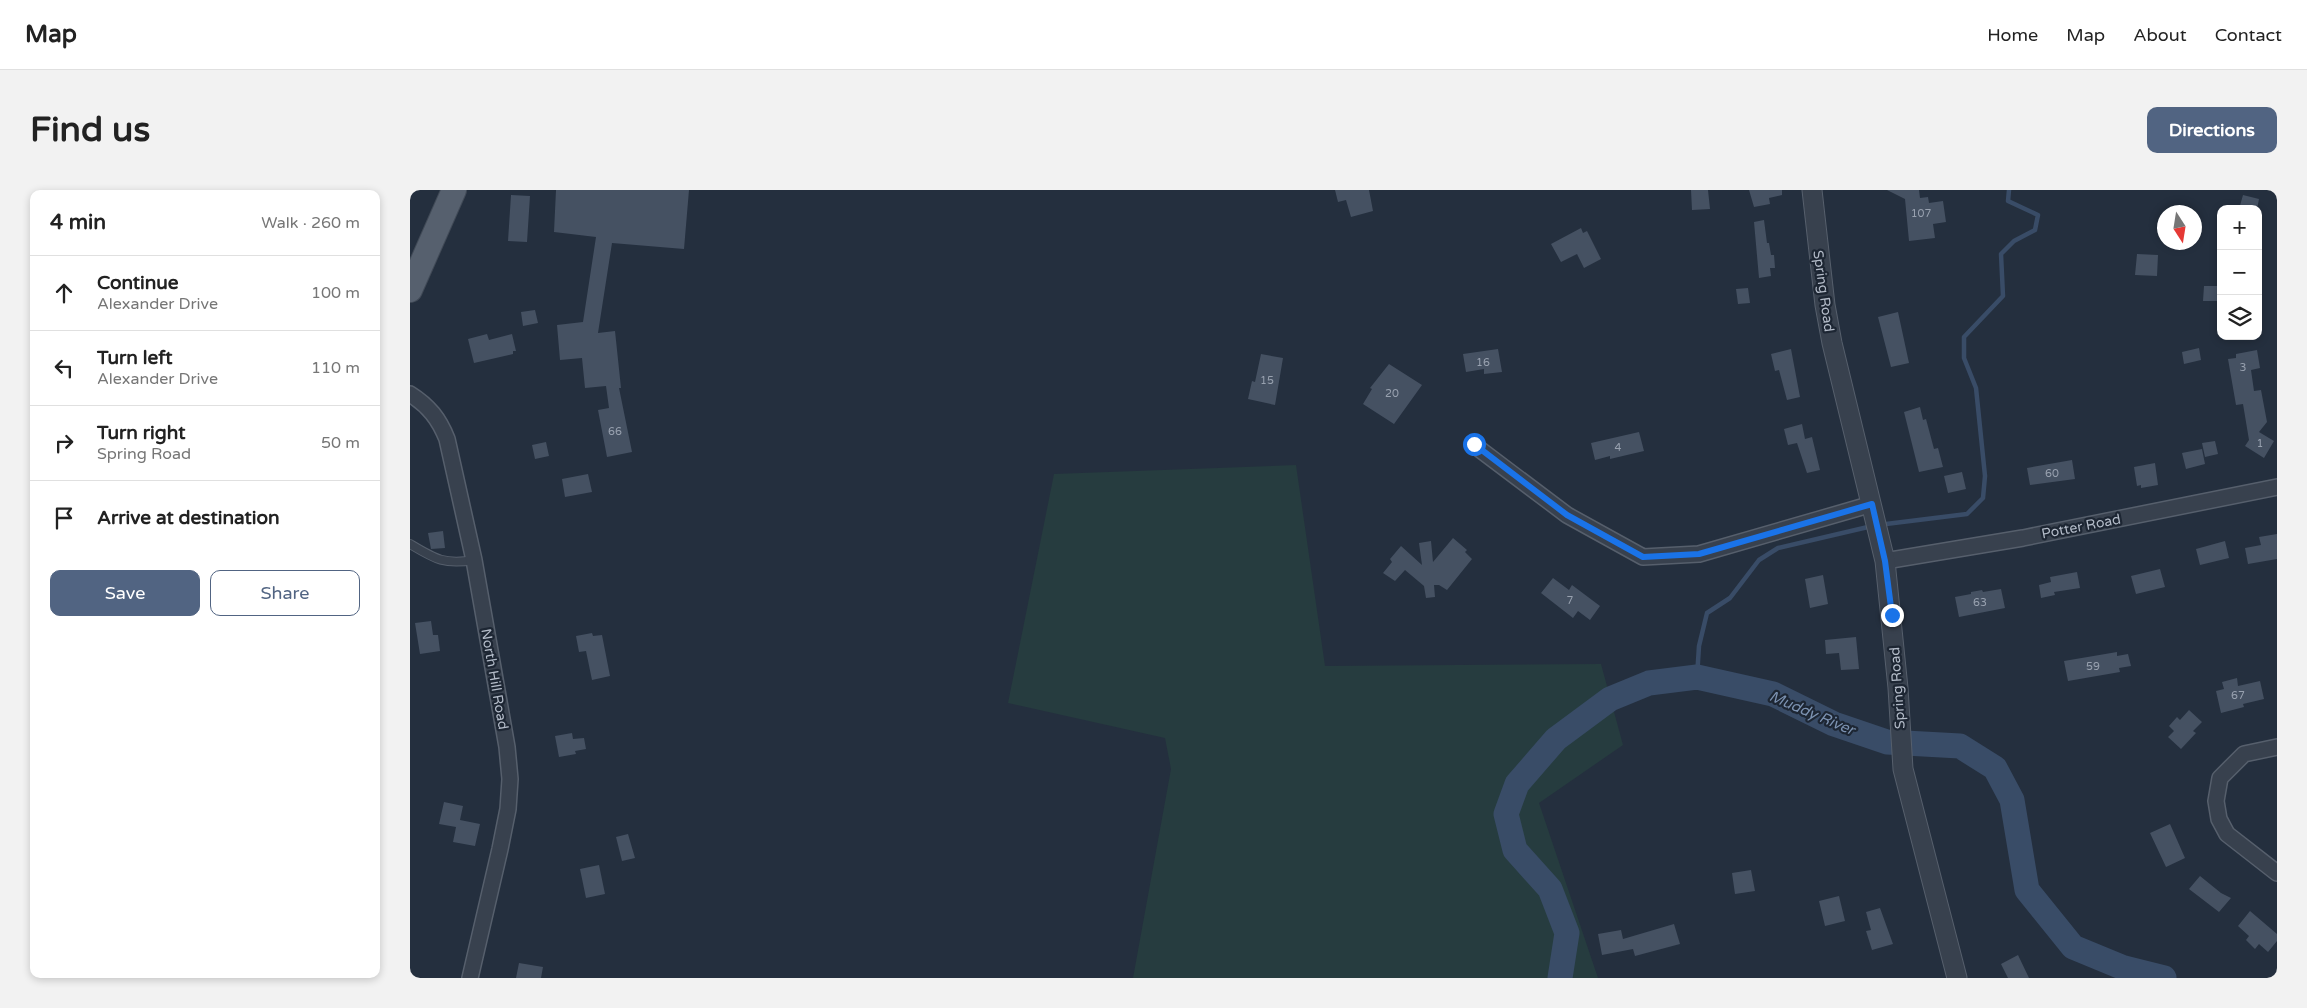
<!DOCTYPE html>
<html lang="en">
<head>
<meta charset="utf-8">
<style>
	body { margin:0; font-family:"Varela Round",sans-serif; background:#f2f2f2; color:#222 }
	.controls { position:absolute; right:15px; top:15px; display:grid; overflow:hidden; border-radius:10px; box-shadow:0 2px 8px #0003 }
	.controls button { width:45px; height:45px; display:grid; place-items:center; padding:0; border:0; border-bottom:1px solid #e0e0e0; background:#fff; color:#222; font:25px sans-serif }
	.compass { position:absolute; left:1747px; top:15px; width:45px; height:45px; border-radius:50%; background:#fff; box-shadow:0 2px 8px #0003; rotate:168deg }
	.stop { position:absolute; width:15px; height:15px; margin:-11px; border:4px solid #1a73e8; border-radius:50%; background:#fff }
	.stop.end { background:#1a73e8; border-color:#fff; box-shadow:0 1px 5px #0008 }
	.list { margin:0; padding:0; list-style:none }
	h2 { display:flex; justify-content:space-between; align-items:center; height:65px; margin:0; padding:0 20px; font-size:21px }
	h2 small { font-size:16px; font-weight:400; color:#767676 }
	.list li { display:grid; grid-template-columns:32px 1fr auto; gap:15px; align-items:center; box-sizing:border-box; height:75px; padding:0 20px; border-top:1px solid #e0e0e0 }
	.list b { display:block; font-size:19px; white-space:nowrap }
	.list p { margin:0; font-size:16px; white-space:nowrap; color:#767676 }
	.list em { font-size:16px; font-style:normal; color:#767676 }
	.actions { display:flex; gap:10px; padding:15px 20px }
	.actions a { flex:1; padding:11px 0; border:1px solid #516482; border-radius:10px; text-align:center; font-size:18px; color:#516482 }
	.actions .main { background:#516482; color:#fff }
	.icon { flex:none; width:28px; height:28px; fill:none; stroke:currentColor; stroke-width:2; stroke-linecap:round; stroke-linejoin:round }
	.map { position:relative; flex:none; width:1867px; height:788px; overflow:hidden; border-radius:10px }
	header { display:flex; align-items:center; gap:30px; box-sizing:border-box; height:70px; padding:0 25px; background:#fff; border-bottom:1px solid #e0e0e0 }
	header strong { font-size:24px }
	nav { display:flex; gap:28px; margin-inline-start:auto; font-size:18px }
	.intro { display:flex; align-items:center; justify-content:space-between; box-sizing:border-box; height:120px; padding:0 30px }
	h1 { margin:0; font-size:35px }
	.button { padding:12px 22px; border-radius:10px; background:#516482; color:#fff; font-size:18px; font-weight:700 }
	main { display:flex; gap:30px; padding:0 30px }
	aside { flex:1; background:#fff; border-radius:10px; box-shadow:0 2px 8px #0003 }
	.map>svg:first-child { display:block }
	.green { fill:#263c3f }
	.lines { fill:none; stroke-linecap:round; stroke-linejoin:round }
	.stream { stroke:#394c67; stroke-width:4.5 }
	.river { stroke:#394c67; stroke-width:25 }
	.building { fill:#455162 }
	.service-casing { stroke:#565f6c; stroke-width:10 }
	.minor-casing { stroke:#565f6c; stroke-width:18 }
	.tertiary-casing { stroke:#565f6c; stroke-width:21 }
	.primary-casing { stroke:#414a57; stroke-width:26 }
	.service { stroke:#38414e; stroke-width:8 }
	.minor { stroke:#38414e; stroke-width:15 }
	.tertiary { stroke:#38414e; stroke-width:19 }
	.primary { stroke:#56606e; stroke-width:24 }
	.route { stroke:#1a73e8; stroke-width:6 }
	.labels { text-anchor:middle; stroke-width:4.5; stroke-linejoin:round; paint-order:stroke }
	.number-label { font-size:11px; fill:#98a1af }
	.street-label { font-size:14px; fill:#b4bcc9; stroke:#1d2633 }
	.water-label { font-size:15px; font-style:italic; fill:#7c92b1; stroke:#1d2633 }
</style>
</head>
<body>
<header>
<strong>Map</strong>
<nav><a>Home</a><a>Map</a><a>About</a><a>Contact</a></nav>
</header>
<div class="intro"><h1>Find us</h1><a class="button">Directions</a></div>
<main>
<aside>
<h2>4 min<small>Walk · 260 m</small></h2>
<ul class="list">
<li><svg class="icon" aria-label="ahead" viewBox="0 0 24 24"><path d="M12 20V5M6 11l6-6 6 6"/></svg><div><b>Continue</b><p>Alexander Drive</p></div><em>100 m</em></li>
<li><svg class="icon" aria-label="left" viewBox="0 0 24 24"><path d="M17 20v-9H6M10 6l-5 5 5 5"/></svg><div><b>Turn left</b><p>Alexander Drive</p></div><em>110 m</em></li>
<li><svg class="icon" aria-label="right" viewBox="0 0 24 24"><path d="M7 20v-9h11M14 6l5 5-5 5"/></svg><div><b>Turn right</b><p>Spring Road</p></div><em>50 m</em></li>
<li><svg class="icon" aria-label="arrive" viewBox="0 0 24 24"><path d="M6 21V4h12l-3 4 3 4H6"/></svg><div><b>Arrive at destination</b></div></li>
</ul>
<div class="actions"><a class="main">Save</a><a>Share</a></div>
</aside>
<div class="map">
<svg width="1867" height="788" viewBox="0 0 1867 788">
	<rect width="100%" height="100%" fill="#242f3e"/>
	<!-- green -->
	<path class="green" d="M886,275L915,476L1191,474L1213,555L1129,613L1188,788H723L761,579L755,548L598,513L644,284Z"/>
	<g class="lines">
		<!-- stream -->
		<path class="stream" d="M1476,334L1557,324L1573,308L1575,286L1566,198L1554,168V147L1593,106L1591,64L1604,51L1625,40L1628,25L1598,11L1599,0
			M1287,487L1289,456L1297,423L1320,408L1349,370L1368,358L1458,337"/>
		<!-- river -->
		<path class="river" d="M1150,788L1157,743L1140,699L1105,660L1096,624L1107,594L1146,549L1200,509L1239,493L1287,487L1363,504L1424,534L1477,552L1550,556L1585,578L1602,610L1617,700L1663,757L1714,778L1754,788"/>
	</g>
	<!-- building -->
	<path class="building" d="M146,0H279L274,59L202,53L188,143L205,141L211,198H209L222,262L197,267L188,220L199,218L196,196L175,198L172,168L150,170L147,135L173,132L186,47L144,42Z
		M925,0H959L963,21L941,27L936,10L928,12Z
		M1281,0H1298L1300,19L1282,20Z
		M1339,0H1372V5L1359,8L1360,14L1344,17Z
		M1477,0H1509L1510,8L1518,7L1519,13L1533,11L1536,32L1523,34L1525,48L1499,51L1495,9Z
		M101,5L120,6L117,52L98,51Z
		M1833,5L1849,9L1847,19H1829Z
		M1354,30L1357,53H1359L1361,65H1364L1365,78H1360L1361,86L1349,88L1344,32Z
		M1171,38L1173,43L1177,41L1191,69L1174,78L1167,64L1151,72L1141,54Z
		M1727,64L1748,65L1747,86L1725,85Z
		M1794,96H1809L1808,111H1793Z
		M1338,98L1340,113L1328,114L1326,99Z
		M125,120L128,133L113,136L111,122Z
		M1488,122L1499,173L1481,177L1468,127Z
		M77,144L79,150L102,144L106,161H103V164L64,173L58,149Z
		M1789,158L1791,170L1774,174L1772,162Z
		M1088,159L1092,182L1074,184V179L1056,182L1053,164Z
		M1381,159L1390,207L1377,210L1369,180L1365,181L1361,164Z
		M1847,160L1850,178L1841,180L1844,201L1851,200L1857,232L1849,242L1864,251L1854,268L1835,256L1839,250L1833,214L1826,215L1818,169L1826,168V164Z
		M851,164L873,168L865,215L838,209L842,191L845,192Z
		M979,174L1012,195L984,234L953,214L962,199L960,198Z
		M1510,217L1513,230L1516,229L1524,259L1528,258L1533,277L1509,282L1494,222Z
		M1392,234L1395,249L1402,247L1410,280L1397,283L1387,253L1378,255L1374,239Z
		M1229,242L1234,261L1200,269V266L1185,270L1181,253Z
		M1805,251L1808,264L1795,267L1792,253Z
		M136,252L139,266L125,269L122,255Z
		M1792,259L1795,274L1776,279L1772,263Z
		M1662,270L1665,289L1620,295L1617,278Z
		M1745,273L1748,295L1731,298V295L1727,296L1724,277Z
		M1552,282L1556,299L1538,303L1534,286Z
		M178,284L182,302L155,307L152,289Z
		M33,341L35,358L21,359L18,343Z
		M1867,344V369L1838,374L1835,358L1851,355L1849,347Z
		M1043,348L1057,360L1055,362L1062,369L1037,400L1029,395H1024L1025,407L1016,408L1014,396L995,380L985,391L973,383L982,372L980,369L991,356L1012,375L1009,353L1021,351L1023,372Z
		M1815,351L1819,368L1790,375L1786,359Z
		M1750,379L1755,397L1726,404L1721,386Z
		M1667,382L1670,398L1644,402L1645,405L1631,408L1629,395L1641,392L1640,387Z
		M1413,385L1418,414L1400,418L1395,389Z
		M1143,388L1159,400L1162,395L1190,416L1180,430L1168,421L1163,428L1131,403Z
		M1591,399L1595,418L1549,427L1545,407L1561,404V402L1572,400L1573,402Z
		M21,431L23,445H28L30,461L10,464L5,433Z
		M182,443L183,446L192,445L200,486L182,490L176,461L169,462L166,446Z
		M1446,447L1449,479L1431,480L1429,463L1416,464L1415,450Z
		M1707,462V466L1718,464L1721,476L1709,478L1710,482L1658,491L1654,471Z
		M1827,488L1828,496L1850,491L1854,509L1833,514L1834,517L1811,523L1806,501L1814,499L1812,492Z
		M1779,520L1792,532L1783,541L1786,543L1771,559L1758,547L1764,541L1759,536L1767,527L1770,530Z
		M162,543L163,549L174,548L176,559L165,561L166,564L149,567L145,546Z
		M34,612L53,616L50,630L70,634L65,656L43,652L46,637L29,634Z
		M1760,634L1775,668L1756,677L1740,643Z
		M218,644L225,668L212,671L206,647Z
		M189,675L195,704L176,708L170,679Z
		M1341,680L1345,701L1325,704L1322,683Z
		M1790,686L1811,703L1821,708L1809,722L1779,699Z
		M1429,706L1435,731L1415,736L1409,711Z
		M1470,718L1483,754L1462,760L1456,741L1461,740L1456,722Z
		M1840,721L1867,744V751L1858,762L1849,754L1845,759L1836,750L1839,746L1828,736Z
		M1264,734L1270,754L1225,766L1223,759L1192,765L1188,744L1211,740L1213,749Z
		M1608,765L1619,788H1598L1591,774Z
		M109,773L133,777L131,788H106Z"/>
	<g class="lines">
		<defs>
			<path id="service" d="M0,354C25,369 34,375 64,370"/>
			<path id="minor" d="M0,204C19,216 29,229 37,249L64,370L97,557L100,589L98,619L90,659L60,788
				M1064,255L1157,325L1233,367L1289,364L1462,314
				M1475,371L1613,348L1867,297
				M1867,557L1834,564L1810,588L1806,611L1809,629L1817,644L1867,683"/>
			<path id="tertiary" d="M1402,0L1415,115L1422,153L1475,371L1488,498L1493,579L1547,788"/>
			<path id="primary" d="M0,100L44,0"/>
		</defs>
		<!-- service casing -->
		<use href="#service" class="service-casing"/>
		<!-- minor casing -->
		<use href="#minor" class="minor-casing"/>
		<!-- tertiary casing -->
		<use href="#tertiary" class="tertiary-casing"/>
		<!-- primary casing -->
		<use href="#primary" class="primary-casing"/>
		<!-- service -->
		<use href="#service" class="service"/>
		<!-- minor -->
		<use href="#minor" class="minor"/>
		<!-- tertiary -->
		<use href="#tertiary" class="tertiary"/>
		<!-- primary -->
		<use href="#primary" class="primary"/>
	</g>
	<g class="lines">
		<!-- route -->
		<path class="route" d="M1064,254L1157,325L1233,367L1289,364L1462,314L1475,371L1482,425"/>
	</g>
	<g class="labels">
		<!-- number labels -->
		<g class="number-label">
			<text x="1511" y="27">107</text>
			<text x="1073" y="176">16</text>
			<text x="1833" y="181">3</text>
			<text x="857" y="194">15</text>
			<text x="982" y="207">20</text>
			<text x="205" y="245">66</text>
			<text x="1850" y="257">1</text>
			<text x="1208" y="261">4</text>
			<text x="1642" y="287">60</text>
			<text x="1160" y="414">7</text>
			<text x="1570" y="416">63</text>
			<text x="1683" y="480">59</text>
			<text x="1828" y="509">67</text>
		</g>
		<!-- street labels -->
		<g class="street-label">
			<text transform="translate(1414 101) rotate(82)" y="5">Spring Road</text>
			<text transform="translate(1671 336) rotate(-11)" y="5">Potter Road</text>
			<text transform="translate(85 489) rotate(80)" y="5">North Hill Road</text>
			<text transform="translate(1487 498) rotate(-94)" y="5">Spring Road</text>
		</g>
		<!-- water labels -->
		<g class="water-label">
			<text transform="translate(1402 523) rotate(23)" y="5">Muddy River</text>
		</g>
	</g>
</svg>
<div class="controls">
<button>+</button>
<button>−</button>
<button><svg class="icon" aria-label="layers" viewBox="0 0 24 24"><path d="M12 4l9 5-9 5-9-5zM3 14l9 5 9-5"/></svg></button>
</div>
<svg class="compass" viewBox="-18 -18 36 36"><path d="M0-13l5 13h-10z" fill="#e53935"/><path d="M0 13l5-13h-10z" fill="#767676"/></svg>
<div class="stop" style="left:1064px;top:254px"></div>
<div class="stop end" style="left:1482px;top:425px"></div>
</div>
</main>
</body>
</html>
